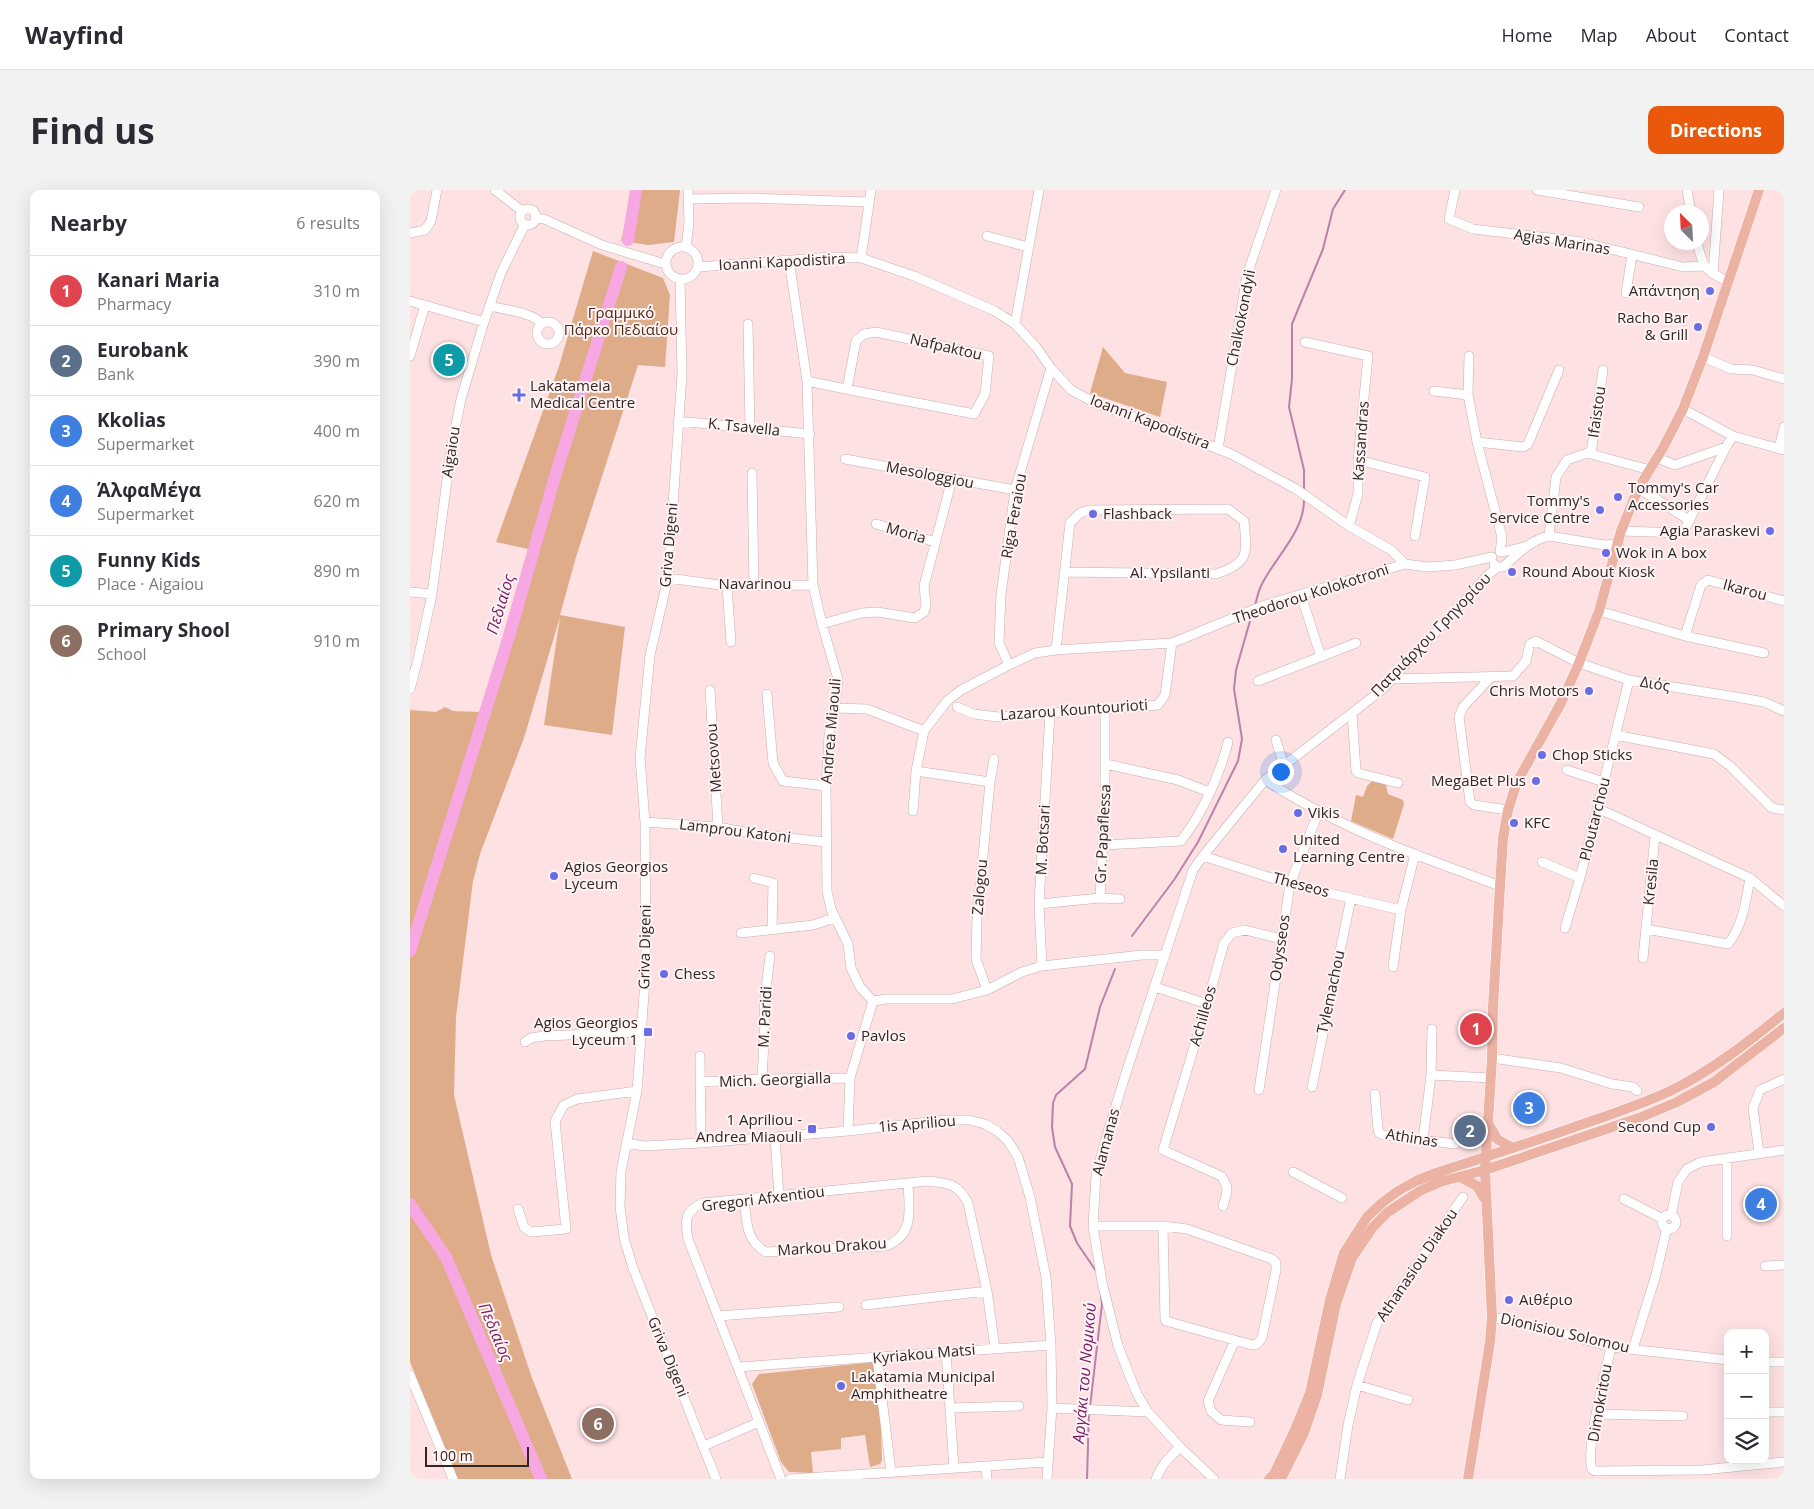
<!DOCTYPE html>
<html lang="en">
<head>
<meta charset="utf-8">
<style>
	body { margin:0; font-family:"Open Sans",sans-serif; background:#f2f2f3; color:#2b2b33 }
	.controls { position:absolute; right:15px; bottom:15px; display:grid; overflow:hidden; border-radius:10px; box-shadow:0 5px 20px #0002 }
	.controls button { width:45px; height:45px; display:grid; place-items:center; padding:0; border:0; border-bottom:1px solid #e1e1e2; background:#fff; color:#2b2b33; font:25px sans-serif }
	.compass { position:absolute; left:1254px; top:15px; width:45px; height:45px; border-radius:50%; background:#fff; box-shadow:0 5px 20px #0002; rotate:336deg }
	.scale { position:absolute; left:15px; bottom:12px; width:104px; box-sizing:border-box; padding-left:5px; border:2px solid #302626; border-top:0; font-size:14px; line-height:18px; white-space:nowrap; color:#302626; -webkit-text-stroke:4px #fff3f3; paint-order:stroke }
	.you { position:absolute; left:870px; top:581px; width:18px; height:18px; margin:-12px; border:4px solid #fff; border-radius:50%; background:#1a73e8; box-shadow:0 0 0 8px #1a73e833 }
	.badge { display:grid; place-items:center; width:32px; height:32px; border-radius:50%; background:#ea580c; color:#fff; font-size:16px; font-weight:700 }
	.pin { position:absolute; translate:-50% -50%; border:2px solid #fff; box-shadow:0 1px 5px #0006 }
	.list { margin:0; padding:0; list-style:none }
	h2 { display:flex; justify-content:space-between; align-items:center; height:65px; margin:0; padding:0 20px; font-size:21px }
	h2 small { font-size:16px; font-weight:400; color:#7c7c81 }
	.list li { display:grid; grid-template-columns:32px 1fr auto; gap:15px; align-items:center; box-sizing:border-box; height:70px; padding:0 20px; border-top:1px solid #e1e1e2 }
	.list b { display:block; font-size:19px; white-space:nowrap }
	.list p { margin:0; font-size:16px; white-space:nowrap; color:#7c7c81 }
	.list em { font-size:16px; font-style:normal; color:#7c7c81 }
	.icon { flex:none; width:28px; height:28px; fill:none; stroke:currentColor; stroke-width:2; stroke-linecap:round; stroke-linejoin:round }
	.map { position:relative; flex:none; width:1374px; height:1289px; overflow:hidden; border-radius:10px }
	header { display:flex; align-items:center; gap:30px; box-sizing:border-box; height:70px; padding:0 25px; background:#fff; border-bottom:1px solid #e1e1e2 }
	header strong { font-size:24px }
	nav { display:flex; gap:28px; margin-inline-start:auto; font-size:18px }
	.intro { display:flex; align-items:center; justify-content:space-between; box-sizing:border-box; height:120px; padding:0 30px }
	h1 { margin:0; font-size:35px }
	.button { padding:12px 22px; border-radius:10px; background:#ea580c; color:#fff; font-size:18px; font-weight:700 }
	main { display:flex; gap:30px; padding:0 30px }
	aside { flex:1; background:#fff; border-radius:10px; box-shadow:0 5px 20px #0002 }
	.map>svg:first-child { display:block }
	.green { fill:#dfac8a }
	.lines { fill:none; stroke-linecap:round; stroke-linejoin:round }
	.stream { stroke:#bb81aa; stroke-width:2 }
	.river { stroke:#f7a8e2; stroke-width:12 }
	.minor-casing { stroke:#c9aeae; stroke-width:10 }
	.major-casing { stroke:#fff; stroke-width:11 }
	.minor { stroke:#fff; stroke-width:9 }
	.major { stroke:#ecb2a3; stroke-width:10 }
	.poi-dot { fill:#6a6ce5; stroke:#fff3f3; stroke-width:2 }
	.labels { text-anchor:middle; stroke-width:4; stroke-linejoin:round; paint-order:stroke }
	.street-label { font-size:15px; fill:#302626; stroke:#fff3f3 }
	.poi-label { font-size:15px; fill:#302626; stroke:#fff3f3; text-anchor:start }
	.park-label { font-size:15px; fill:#4a2a13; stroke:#fff3f3 }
	.water-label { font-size:16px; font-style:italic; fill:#741962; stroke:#fff3f3 }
</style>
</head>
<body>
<header>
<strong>Wayfind</strong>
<nav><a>Home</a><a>Map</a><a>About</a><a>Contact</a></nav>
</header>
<div class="intro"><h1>Find us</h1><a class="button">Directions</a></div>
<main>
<aside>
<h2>Nearby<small>6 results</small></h2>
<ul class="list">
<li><span class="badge" style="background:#e0444e">1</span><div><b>Kanari Maria</b><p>Pharmacy</p></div><em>310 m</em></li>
<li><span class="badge" style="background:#5c6f8a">2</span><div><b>Eurobank</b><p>Bank</p></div><em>390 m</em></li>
<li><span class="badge" style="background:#3f7fe0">3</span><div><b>Kkolias</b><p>Supermarket</p></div><em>400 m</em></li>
<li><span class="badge" style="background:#3f7fe0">4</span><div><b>ΆλφαΜέγα</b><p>Supermarket</p></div><em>620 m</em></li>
<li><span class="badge" style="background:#0f9aa8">5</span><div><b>Funny Kids</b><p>Place · Aigaiou</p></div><em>890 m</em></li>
<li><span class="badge" style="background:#8d6e63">6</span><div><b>Primary Shool</b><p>School</p></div><em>910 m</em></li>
</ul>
</aside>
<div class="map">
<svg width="1374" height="1289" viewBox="0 0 1374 1289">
	<rect width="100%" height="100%" fill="#fee1e2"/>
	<!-- green -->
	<path class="green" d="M223,0H270L264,52L238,55L211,51Z
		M183,61L253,88L260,105L255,177L228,175L166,367L150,425L215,437L202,545L134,535L150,427L114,548L70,664L63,691L46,827L44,905L81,1065L122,1188L162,1289H48L0,1172V520L26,522L35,517L43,521L71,522L118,359L86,352L149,176Z
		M693,157L715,183L757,192L750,227L680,203Z
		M964,589L977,593L976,596L978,604L993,610L994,614L983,649L941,631L946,605L953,607L957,596Z
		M465,1172L470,1212L472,1270L470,1274L460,1277L455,1245L431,1248V1259L401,1262L403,1283L379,1282L371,1272L342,1194L349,1184Z"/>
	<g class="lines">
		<!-- stream -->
		<path class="stream" d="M894,300V280L879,217L882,189V134L913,59L923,19L935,0
			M845,415C847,409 848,402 851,396C864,368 894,343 894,310
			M722,746L764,690L788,652L828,571L832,549L824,499L826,480L842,424
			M686,1081L667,1053L660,1036L662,994L645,957L642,937L643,913L646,905L675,879L690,817L705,779
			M680,1217L692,1114L691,1105
			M677,1289L679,1221"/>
		<!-- river -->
		<path class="river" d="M218,50L226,0
			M0,761L100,443L146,283L211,77
			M0,1014L36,1067L131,1289"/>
		<defs>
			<path id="minor" d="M85,0L112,21
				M1045,0L1039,29L1063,39L1172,52L1273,77L1294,76
				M1127,0L1229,17
				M1277,0L1281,22
				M278,9L340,8L458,12
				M110 27a8 8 0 1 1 16 0a8 8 0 1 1-16 0Z
				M125,28L134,29L192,55L255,74
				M0,43L15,40L21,31L27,0
				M577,46L618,57
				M1287,52C1293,79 1295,79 1318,92
				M256 73a16 16 0 1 1 32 0a16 16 0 1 1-32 0Z
				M276,57L279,33L278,0
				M451,68L461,0
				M379,70L397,191L403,395L412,434L428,489L425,518L419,545L416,596L417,701L421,719L438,754L441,778L450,797L463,811
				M288,77L421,67L451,68L504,86L585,121L605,134L626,157L641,178L661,200L687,214L756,238L821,264L886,299L939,336L981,360L995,374
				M1303,84L1309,0
				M270,90L272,184L258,388L240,465L230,568L235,632L236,777L227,901L211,981L210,1017L214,1048L223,1078L306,1289
				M1216,103L1222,65
				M0,111L74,132
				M80,116C94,120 123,122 132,134
				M127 143a11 11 0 1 1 22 0a11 11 0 1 1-22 0Z
				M338,134L340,238
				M605,134L629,0
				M895,152L958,166L948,270V304L939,336
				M0,166L15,115
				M1059,166L1058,205L1067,252L1092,347L1090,362
				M1293,167L1321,179L1343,180L1374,189
				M397,191C453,203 508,213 564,224L575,204L579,166L466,142L454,144L446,151L437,199
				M1024,201L1058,205
				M1273,219L1323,246L1374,260
				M268,231L400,244
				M1067,252L1113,257L1118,254L1149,180
				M808,259L837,85L866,0
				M1369,259L1374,237
				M1181,264L1193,180
				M1247,268L1265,275L1316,257
				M435,269L605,300
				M948,270L1015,287L1005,346
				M342,283L344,395
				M1228,299L1243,307L1279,330
				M466,334L525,352
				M1211,341L1273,343L1316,257L1323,246
				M1139,346L1146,287L1157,270L1177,263L1240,280
				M1093,362L1117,356
				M1084,374L1088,377H1093C1105,366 1122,349 1139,346L1194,355L1209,354
				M258,388L317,396L403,395
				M317,396L321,452
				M0,402L22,404
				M891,405L911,467
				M1189,421L1275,446L1354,463
				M412,434L451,423L467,422L505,428L514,422L516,415L514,396L542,289
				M1275,446L1291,395L1298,390L1374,411
				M646,460L660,333L670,323L679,320L818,319L834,331C837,363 840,373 806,384L654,382
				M599,475L589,453L591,405L605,300L641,178
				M1081,487L1053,517L1049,527L1060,612L1064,615L1098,620
				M982,489L1103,486L1116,471L1120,454L1126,451L1169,473L1219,490L1326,507L1354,512L1374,521
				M848,491L946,453
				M0,499L8,469L22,404L41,260L51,209L74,132L91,83L115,34
				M300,500L308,637
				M357,504L363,573L373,591L416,596
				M547,517L564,524L588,527L748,515L755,505L762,453
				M425,518L457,519L514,541
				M942,523L946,581L948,583L988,593
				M1205,545L1304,564L1320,576L1362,618L1374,620
				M866,550L874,576
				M696,574L768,590L799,602
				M1157,580L1194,592
				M506,581L580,592
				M855,590C873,601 890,612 909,621C966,652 1029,673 1090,696
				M1187,618L1340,688L1374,716
				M503,621L506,581L514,541L537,511L551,500L599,475L625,463L646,460L762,453L855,415L995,374L1018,377L1045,375L1082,367
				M235,632L308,637L345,644L415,652
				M693,655L771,651C792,624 810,585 818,552
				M793,666L880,694L991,720
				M1132,672L1170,688
				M344,688L363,693L362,740
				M690,708L710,709
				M629,714L690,708L695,606V519
				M1155,738L1170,688L1219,490
				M1236,739L1318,754C1333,735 1336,711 1340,688
				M331,743L403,735L424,728
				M1233,768L1245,646
				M632,776L629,714L640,523
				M983,777L991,720L1005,664
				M745,797L797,814
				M577,800L566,769L567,728L580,592L584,569
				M463,811L477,809H542L577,800L612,782L632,776L732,765H755
				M1022,839L1021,885L1081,888
				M115,852L121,848L134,846L232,842
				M290,866L291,953
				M1082,868L1151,878L1202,894L1223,897L1227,901
				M352,889L355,832L354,815L360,766
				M290,892L352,889L440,888
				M902,897L941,708
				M849,900L880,694L909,621
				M965,904L968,939L969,943L973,945L1045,954
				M438,941L440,888L463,811
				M365,947L369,1006
				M1013,950L1021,885
				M216,953L234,956L291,953L438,941L537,930H559L575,934L587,941L598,951L608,967L620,1007L636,1087L641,1155L642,1218L637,1289
				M1349,963L1343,918L1350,900L1374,889
				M883,982L932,1008
				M334,1009C337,1031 335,1050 356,1062L476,1056C505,1045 499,1019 498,994
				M1214,1009L1253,1029
				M813,1016C817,1002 820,998 811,986L753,960L797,814L814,753L822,743L835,740L872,749
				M108,1019L114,1037L121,1042L156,1039L145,931L154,915L167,909L227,901
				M1252 1032a7 7 0 1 1 14 0a7 7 0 1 1-14 0Z
				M1261,1026L1268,992L1277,979L1291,972L1374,960
				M683,1036H753L777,1039L862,1069L866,1073V1080L852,1148L847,1154L842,1155L756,1131L755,1129L753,1036
				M1317,1046V969
				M1355,1076L1374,1075
				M456,1115L577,1101
				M308,1126L429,1117
				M1082,1127L1140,1140L1201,1157L1318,1170
				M825,1150L798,1211L801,1221L811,1230L840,1232
				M1201,1157C1196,1181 1175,1259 1182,1279L1185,1281L1292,1280L1374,1272
				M1223,1159L1245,1088L1257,1038
				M536,1161L544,1279
				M467,1168L481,1282
				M1355,1172H1374
				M328,1177L641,1155
				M0,1185L43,1289
				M947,1195L998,1210
				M540,1218L609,1216
				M642,1218L738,1222
				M1355,1222H1374
				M1186,1224L1273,1226
				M294,1256L349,1232
				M576,1276L577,1289
				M371,1289L278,1049C275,1031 274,1021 293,1013L518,991C539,993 548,994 558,1013L577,1101L585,1158
				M380,1289L637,1272
				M746,1289C751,1275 760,1267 770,1257
				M804,1289L770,1257L738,1222L727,1204L708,1156L692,1092L683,1036L686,986L695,952L715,886L783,680L793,666L855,590L973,499L1079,384L1088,377
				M930,1289L938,1235L947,1195L967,1133L1053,1007"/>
			<path id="major" d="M1078,933L1087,949L1103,958
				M1050,987L1067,996L1074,1008
				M859,1289L864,1284L885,1240L900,1203L920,1110L934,1063L957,1027L973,1012L988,1001L1006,991L1026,983C1069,969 1113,955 1156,940C1190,928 1225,917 1258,902C1300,882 1339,852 1374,823
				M871,1289L894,1243L907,1205L926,1114L942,1068L963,1037L978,1022L1010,1001L1030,992L1075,980L1229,928L1267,912L1304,892L1374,838
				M1058,1289L1080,1152L1082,1127L1075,980L1082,868L1083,817L1090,696L1093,648L1098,620L1107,592L1151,513L1169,473L1189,421L1211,341L1228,299L1253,258L1273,219L1293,167L1349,0"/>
		</defs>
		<!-- minor casing -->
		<use href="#minor" class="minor-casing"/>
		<!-- major casing -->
		<use href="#major" class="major-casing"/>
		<!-- minor -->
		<use href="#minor" class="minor"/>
		<!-- major -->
		<use href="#major" class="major"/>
	</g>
	<!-- markers -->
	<g class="poi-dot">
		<circle cx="1300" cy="101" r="5"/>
		<circle cx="1288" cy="137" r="5"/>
		<path d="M106.5 197.5h5v5h5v5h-5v5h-5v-5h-5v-5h5z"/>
		<circle cx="1208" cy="307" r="5"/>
		<circle cx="1190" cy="320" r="5"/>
		<circle cx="683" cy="324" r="5"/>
		<circle cx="1360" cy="341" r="5"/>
		<circle cx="1196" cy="363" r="5"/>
		<circle cx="1102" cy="382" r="5"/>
		<circle cx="1179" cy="501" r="5"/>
		<circle cx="1132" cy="565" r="5"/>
		<circle cx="1126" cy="591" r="5"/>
		<circle cx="888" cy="623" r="5"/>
		<circle cx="1104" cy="633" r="5"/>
		<circle cx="873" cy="659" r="5"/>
		<circle cx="144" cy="686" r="5"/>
		<circle cx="254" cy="784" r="5"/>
		<rect x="233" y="837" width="10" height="10" rx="2.5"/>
		<circle cx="441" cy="846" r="5"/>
		<circle cx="1301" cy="937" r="5"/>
		<rect x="397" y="934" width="10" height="10" rx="2.5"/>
		<circle cx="1099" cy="1110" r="5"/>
		<circle cx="431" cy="1196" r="5"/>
	</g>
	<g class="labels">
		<!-- street labels -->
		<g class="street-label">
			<text transform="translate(1152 52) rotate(9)" y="5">Agias Marinas</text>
			<text transform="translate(372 72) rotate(-3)" y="5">Ioanni Kapodistira</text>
			<text transform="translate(831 128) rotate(-79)" y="5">Chalkokondyli</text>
			<text transform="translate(536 157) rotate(13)" y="5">Nafpaktou</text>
			<text transform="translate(1187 222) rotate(-82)" y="5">Ifaistou</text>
			<text transform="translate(740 232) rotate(21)" y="5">Ioanni Kapodistira</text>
			<text transform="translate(334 237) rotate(6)" y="5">K. Tsavella</text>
			<text transform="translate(951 251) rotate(-86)" y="5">Kassandras</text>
			<text transform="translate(41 262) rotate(-81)" y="5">Aigaiou</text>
			<text transform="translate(520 285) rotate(11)" y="5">Mesologgiou</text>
			<text transform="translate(604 326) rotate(-80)" y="5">Riga Feraiou</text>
			<text transform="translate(496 343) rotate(16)" y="5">Moria</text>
			<text transform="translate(259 355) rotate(-85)" y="5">Griva Digeni</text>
			<text x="760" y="388">Al. Ypsilanti</text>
			<text x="345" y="399">Navarinou</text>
			<text transform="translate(1335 400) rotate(15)" y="5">Ikarou</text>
			<text transform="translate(901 404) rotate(-18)" y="5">Theodorou Kolokotroni</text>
			<text transform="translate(1021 445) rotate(-46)" y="5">Πατριάρχου Γρηγορίου</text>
			<text transform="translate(1245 494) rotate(9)" y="5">Διός</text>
			<text transform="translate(664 520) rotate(-4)" y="5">Lazarou Kountourioti</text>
			<text transform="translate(421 541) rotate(-85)" y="5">Andrea Miaouli</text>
			<text transform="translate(304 568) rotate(-94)" y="5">Metsovou</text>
			<text transform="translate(1185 629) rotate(-76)" y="5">Ploutarchou</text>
			<text transform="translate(325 641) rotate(7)" y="5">Lamprou Katoni</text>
			<text transform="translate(693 644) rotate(-87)" y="5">Gr. Papaflessa</text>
			<text transform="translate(633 650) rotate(-87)" y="5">M. Botsari</text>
			<text transform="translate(1241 692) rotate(-84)" y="5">Kresila</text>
			<text transform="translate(891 695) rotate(15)" y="5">Theseos</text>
			<text transform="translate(570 697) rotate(-85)" y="5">Zalogou</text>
			<text transform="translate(235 757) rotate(-89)" y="5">Griva Digeni</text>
			<text transform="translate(870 758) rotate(-82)" y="5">Odysseos</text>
			<text transform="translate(921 802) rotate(-78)" y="5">Tylemachou</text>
			<text transform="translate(793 826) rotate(-74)" y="5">Achilleos</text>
			<text transform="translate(355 827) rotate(-87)" y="5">M. Paridi</text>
			<text transform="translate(365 890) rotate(-2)" y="5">Mich. Georgialla</text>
			<text transform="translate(507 934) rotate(-5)" y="5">1is Apriliou</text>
			<text transform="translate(1002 948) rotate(9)" y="5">Athinas</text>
			<text transform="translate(696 952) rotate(-75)" y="5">Alamanas</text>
			<text transform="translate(353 1009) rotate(-7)" y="5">Gregori Afxentiou</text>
			<text transform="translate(422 1057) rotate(-4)" y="5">Markou Drakou</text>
			<text transform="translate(1007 1075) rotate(-56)" y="5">Athanasiou Diakou</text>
			<text transform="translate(1155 1143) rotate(13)" y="5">Dionisiou Solomou</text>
			<text transform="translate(514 1164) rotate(-5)" y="5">Kyriakou Matsi</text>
			<text transform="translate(258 1167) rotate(68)" y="5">Griva Digeni</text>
			<text transform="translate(1190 1213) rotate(-80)" y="5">Dimokritou</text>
		</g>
		<!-- poi labels -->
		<g class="poi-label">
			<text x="1290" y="106" text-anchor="end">Απάντηση</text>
			<text x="1278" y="133" text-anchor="end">Racho Bar<tspan x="1278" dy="17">&amp; Grill</tspan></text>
			<text x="120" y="201">Lakatameia<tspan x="120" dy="17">Medical Centre</tspan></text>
			<text x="1218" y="303">Tommy's Car<tspan x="1218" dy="17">Accessories</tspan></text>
			<text x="1180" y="316" text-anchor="end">Tommy's<tspan x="1180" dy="17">Service Centre</tspan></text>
			<text x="693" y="329">Flashback</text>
			<text x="1350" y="346" text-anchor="end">Agia Paraskevi</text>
			<text x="1206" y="368">Wok in A box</text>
			<text x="1112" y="387">Round About Kiosk</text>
			<text x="1169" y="506" text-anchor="end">Chris Motors</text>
			<text x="1142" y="570">Chop Sticks</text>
			<text x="1116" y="596" text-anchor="end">MegaBet Plus</text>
			<text x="898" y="628">Vikis</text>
			<text x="1114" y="638">KFC</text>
			<text x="883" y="655">United<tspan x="883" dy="17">Learning Centre</tspan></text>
			<text x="154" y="682">Agios Georgios<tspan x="154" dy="17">Lyceum</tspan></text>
			<text x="264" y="789">Chess</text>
			<text x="228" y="838" text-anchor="end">Agios Georgios<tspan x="228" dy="17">Lyceum 1</tspan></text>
			<text x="451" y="851">Pavlos</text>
			<text x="392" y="935" text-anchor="end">1 Apriliou -<tspan x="392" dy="17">Andrea Miaouli</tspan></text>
			<text x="1291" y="942" text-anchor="end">Second Cup</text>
			<text x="1109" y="1115">Αιθέριο</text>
			<text x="441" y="1192">Lakatamia Municipal<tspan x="441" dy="17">Amphitheatre</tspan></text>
		</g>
		<!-- park labels -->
		<g class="park-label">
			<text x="211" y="128">Γραμμικό<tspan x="211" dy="17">Πάρκο Πεδιαίου</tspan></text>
		</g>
		<!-- water labels -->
		<g class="water-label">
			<text transform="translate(90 414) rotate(-73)" y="6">Πεδιαίος</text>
			<text transform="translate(86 1142) rotate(67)" y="6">Πεδιαίος</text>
			<text transform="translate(674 1183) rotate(-85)" y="6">Αργάκι του Νομικού</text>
		</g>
	</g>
</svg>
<div class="controls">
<button>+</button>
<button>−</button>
<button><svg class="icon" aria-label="layers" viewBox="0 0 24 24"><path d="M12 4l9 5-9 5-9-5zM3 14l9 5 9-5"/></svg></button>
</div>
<svg class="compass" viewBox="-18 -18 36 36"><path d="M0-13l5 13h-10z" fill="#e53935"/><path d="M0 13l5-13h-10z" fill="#7c7c81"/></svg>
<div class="scale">100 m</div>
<div class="you"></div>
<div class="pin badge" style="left:1066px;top:839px;background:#e0444e">1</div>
<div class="pin badge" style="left:1060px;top:941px;background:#5c6f8a">2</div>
<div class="pin badge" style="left:1119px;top:918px;background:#3f7fe0">3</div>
<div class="pin badge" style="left:1351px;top:1014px;background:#3f7fe0">4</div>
<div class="pin badge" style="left:39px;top:170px;background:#0f9aa8">5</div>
<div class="pin badge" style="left:188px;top:1234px;background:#8d6e63">6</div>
</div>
</main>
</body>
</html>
